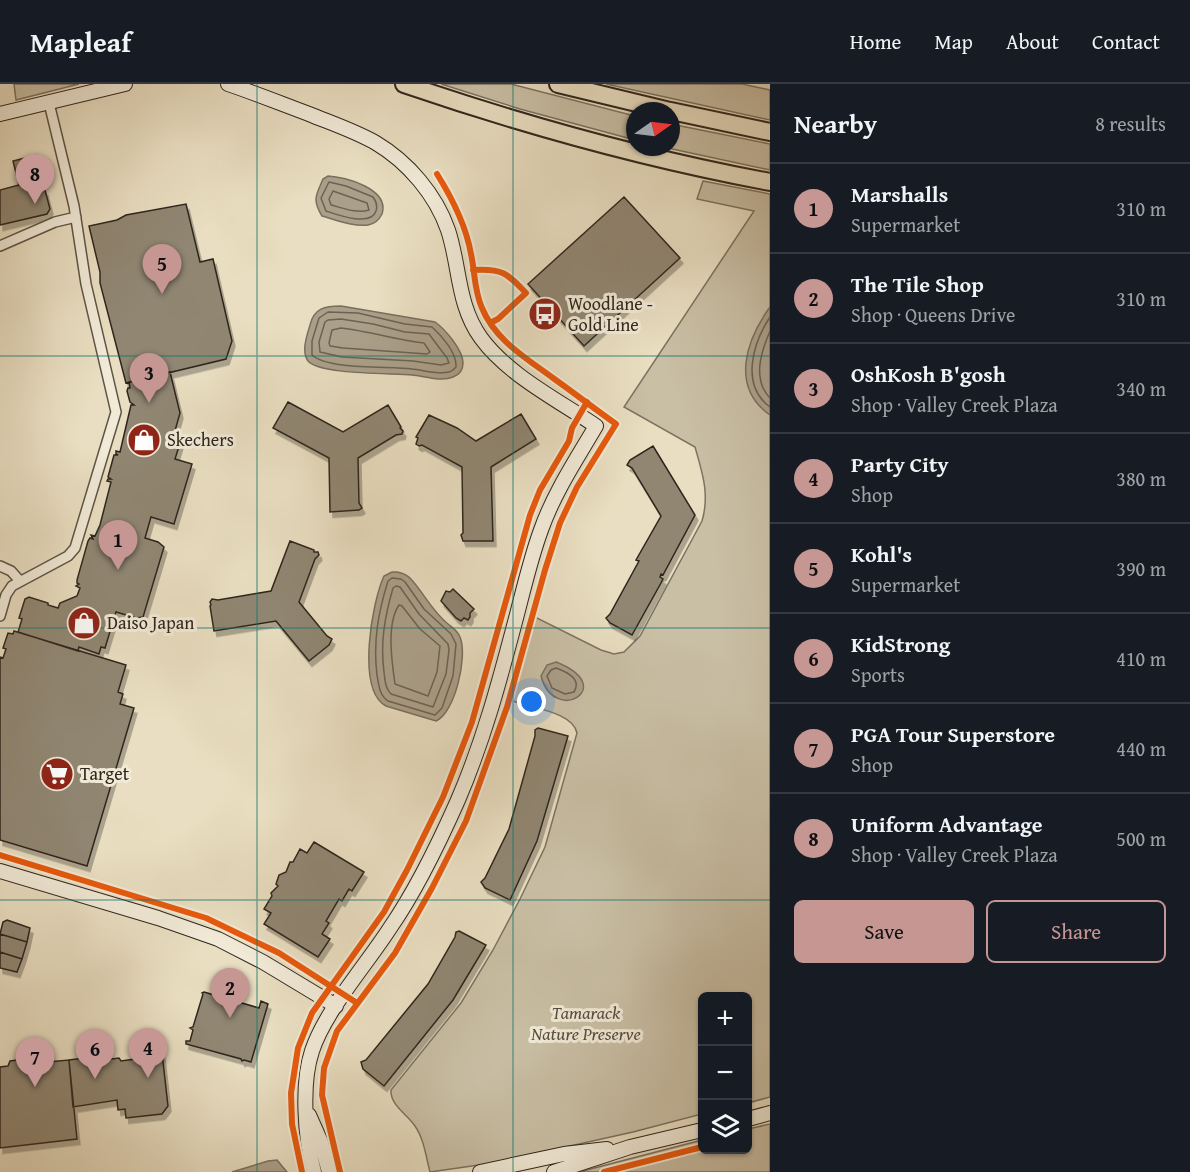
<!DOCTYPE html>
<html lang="en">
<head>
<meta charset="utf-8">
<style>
	body { margin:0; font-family:"Gentium Book Plus",serif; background:#20242c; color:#f1f3f6 }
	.controls { position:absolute; right:18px; bottom:18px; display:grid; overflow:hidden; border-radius:9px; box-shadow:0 2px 4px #0004 }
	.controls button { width:54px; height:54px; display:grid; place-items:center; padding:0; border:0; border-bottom:2px solid #363941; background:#171b24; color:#f1f3f6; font:30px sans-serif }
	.compass { position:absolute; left:626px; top:18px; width:54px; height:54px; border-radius:50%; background:#171b24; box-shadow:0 2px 4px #0004; rotate:76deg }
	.you { position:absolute; left:532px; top:618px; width:21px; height:21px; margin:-15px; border:4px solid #fff; border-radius:50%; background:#1a73e8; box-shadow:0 0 0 9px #1a73e833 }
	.badge { display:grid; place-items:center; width:39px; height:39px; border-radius:50%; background:#c59692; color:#111; font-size:20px; font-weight:700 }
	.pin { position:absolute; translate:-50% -50px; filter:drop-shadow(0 2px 3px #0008) }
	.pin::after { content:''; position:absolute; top:32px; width:21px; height:18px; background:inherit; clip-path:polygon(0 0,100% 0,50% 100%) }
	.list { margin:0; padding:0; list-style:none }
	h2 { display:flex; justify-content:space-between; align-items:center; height:78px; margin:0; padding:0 24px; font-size:26px }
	h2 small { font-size:20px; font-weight:400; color:#9ea1a6 }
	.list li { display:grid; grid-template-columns:39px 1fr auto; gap:18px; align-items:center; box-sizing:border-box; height:90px; padding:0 24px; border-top:2px solid #363941 }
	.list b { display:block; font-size:22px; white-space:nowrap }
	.list p { margin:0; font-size:20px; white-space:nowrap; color:#9ea1a6 }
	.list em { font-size:20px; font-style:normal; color:#9ea1a6 }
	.actions { display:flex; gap:12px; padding:18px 24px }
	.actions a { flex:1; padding:14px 0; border:2px solid #c59692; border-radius:9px; text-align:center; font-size:21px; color:#c59692 }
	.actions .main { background:#c59692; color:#111 }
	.icon { flex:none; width:33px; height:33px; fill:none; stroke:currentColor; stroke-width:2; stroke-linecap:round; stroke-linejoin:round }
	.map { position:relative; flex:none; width:770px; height:1088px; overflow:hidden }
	header { display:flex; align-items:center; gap:36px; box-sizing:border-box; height:84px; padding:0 30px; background:#171b24; border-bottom:2px solid #363941 }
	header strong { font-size:28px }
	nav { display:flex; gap:33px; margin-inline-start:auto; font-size:21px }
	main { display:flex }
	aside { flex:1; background:#171b24 }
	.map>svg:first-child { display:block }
	.green { fill:#c9bfa5; stroke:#7c7261; stroke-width:1.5 }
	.water { fill:#aa9f89; stroke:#796f5e; stroke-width:1.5 }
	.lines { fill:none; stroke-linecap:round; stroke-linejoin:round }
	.shore { stroke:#6c6253; stroke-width:1.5 }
	.building { fill:#908672; stroke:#2f261d; stroke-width:1.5; filter:url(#shadow) }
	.street-casing { stroke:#5e5446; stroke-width:12 }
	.secondary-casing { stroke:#2f261d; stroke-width:16 }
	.highway-casing { stroke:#2f261d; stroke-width:20 }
	.street { stroke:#f1ead7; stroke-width:9 }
	.secondary { stroke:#f1ead7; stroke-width:14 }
	.highway { stroke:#e9dec1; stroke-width:16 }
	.cycleway-casing { stroke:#f1ead7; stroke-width:10 }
	.cycleway { stroke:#e8590c; stroke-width:6 }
	.grid { fill:none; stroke:#0f766e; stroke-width:1.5; stroke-opacity:0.55 }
	.labels { text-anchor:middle; stroke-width:6; stroke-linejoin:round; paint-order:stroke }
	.poi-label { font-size:18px; fill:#2f261d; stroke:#f1ead7; text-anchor:start }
	.park-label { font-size:18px; font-style:italic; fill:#564c3f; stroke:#f1ead7 }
</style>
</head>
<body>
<header>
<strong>Mapleaf</strong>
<nav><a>Home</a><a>Map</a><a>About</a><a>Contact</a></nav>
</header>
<main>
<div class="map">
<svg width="770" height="1088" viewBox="0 0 770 1088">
	<defs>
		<filter id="shadow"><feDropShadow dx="3" dy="5.5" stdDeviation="0" flood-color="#0004"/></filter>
	</defs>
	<rect width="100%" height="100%" fill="#e9dec1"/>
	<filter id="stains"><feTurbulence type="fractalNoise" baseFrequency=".00333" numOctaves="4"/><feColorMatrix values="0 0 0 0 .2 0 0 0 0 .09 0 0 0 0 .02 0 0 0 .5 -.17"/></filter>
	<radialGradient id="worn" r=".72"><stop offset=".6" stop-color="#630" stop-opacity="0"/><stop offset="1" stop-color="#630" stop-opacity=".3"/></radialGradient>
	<!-- green -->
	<path class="green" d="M14,0H79L16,16Z
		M441,0H511L635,32V56L520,25Z
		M606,0H742L770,6V36Z
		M671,40L770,60V86L663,63H671Z
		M703,97L770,110V1013L748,1019V912H702V1030L633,1048L493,1079L430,1088C426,1073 424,1055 415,1042C407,1030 390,1021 391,1006L461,919L493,866L520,815L545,763L577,649C573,628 531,624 513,617L511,614L515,596H514L509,615V604L529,530L601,566L614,570L624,568L640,552L702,437C710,410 702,388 695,363L624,323L754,127L697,115Z
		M770,1040V1088H579L702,1056V1066H748V1045Z"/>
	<!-- water -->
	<path class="water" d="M328,92C346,93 390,105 382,130C379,136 375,140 368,141C353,143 337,136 322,132C312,116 316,111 323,95Z
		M341,222L435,238C445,245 463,266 463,279C463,286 459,291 453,293C441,298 424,292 412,291C392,289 320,291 308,277C301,268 307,251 310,241C314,224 325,222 341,222Z
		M770,223V331C730,303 746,256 770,223Z
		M397,488C402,489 406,490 410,494C424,509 431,526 448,540C453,544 458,547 460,553C468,572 455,629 436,637L386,622C356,606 372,518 384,492L392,488Z
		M556,578C620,603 554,642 541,592L547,581Z
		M277,1076L287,1088H232L268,1077Z"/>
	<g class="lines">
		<!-- shore -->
		<path class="shore" d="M329,98L346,102L373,113C376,117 378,121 376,127C371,143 338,131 326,127L321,114Z
			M333,107L367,119L369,126C357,130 343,124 331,121L329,115Z
			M328,228L358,229L405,240L432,243C442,252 457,269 456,283C453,286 453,287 449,288C438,291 423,286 412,285C389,282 328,286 312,271V257L319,234Z
			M770,233C753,259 740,301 770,323
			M341,235L373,240L405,248L429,250L447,274L449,279L441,281L413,277L342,273L320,268L319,258L325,238L328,236Z
			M341,244C369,247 396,256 424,259L430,268L427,270L343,264L330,262L329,259L332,246Z
			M770,247C761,268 752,295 770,314
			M392,494L401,495L405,498L424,525L451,550L456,560L453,592L442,624L435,631L388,617C379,611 379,601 377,591C373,558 378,529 388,497Z
			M396,502L400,503L419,530L448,560L449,566L446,590L433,623L391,610C385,604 385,596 384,588C380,558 385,532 393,504Z
			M399,521L402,522L420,545L440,562L437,588L428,612L395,600C392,579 386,540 399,521Z
			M556,584C567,588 582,595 574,608L565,610L552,604L547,592L551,586Z"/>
	</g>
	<!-- building -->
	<path class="building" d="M37,71L41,87L39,89L43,106H45L50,125L47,130L0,141V106L19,101L13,77Z
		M624,113L680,174L584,262L528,200Z
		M186,120L200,178L213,175L232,257L226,275L126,299L100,199V188L89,142L117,136L126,131Z
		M170,288L180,329L173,354L181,356L175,375L192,380L174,440L151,433L145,454L158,458L164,463L143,533L136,534L116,528L105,564L101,563L99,570L79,563L78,567L18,548L22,535L19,534L25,515L29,513L48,519V521L58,524L60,519L77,512L80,504L76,502L79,500L77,499V496L88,457L90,454L93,455L91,451L95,452L100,441L111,398L107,397L108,395H111L108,393L114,371H118L116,370V367L120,368L131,321H134L130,318L127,307L128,304H130L129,298Z
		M288,318L343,348L388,321L401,343L400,344L403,347L402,350L396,351L358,374L359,419L362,424L359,426L330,428L329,374L273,344Z
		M521,330L536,355L491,383L493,457H463L461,451L463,449L462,383L422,361L419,362L416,360L418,354L416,353L429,331L457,344L476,357Z
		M653,362L695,431L663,491L661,490L660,493L663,495L661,499L632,551L610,539L606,534L610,530L639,477L636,476L661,432L632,384L627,381L630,376Z
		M290,457L314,466V468H318L319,471L315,475L299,518L327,552L332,555L329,561L309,577L276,537L214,547L210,522L211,521L210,518L212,515L218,516L271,507Z
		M453,505L474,525L470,529V533L468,536L464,534L461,537L456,534L441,517L446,507L450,508Z
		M14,547L126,581L118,608L123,610L120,620L134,624L87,782L0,756V573L3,574L6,565L3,564L8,549L13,550Z
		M538,644L568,652L537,757L510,816L485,804L481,798L485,794L509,745L535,652V646Z
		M314,758L364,788L352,807L349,805L342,817L339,815L326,837L329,839L322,850L330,855L318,873L264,840L271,829L264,825L272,812L271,809L278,802L276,800L279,791L286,788L290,778H293L300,765L307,769Z
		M7,836L30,844L27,858L0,850L3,838Z
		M459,847L486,861L453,916L384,1002L363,985L361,978L366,976L428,900L455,853L456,848Z
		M0,850L27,858L22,875L0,868Z
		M0,868L22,875L17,888L0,884Z
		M204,908L259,924L261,917L268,920L251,978L244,976L242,977L241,975L186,960V957H190L193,946L190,944L193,943L203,910L202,909Z
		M162,969L168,1022L162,1030L126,1034L125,1025L118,1026L117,1016L73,1023L69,976L93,973L96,977L119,974L121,977L135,975V972Z
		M32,974L36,979L69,976L77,1055L0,1064V983L8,982L10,977Z"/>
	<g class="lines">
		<defs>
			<path id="street" d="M0,162L55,138L76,133
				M0,482L11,487L20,497
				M0,532L6,511L12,502L68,472L75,464L116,328L86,200L74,122L49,19"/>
			<path id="secondary" d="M228,0C255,9 282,20 309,30C331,39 355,47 376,59C408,78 436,111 448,146C460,182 457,221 481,254C508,291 558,316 596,342C576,376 554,409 541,446C530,476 523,508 515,538C499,599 483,658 458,716C439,759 417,805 390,844C367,880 325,927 312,967C301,1000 305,1054 314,1088
				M0,30L125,0
				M0,787L158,834L218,855L263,878L336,922
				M309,1031L321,1058L329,1088
				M748,1035L770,1029
				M480,1088L564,1070L607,1065
				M554,1088L630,1063L702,1046"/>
			<path id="highway" d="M404,0C524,41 646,75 770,98
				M558,0L670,27
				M671,27L770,48"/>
		</defs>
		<!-- street casing -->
		<use href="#street" class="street-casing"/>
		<!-- secondary casing -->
		<use href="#secondary" class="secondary-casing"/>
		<!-- highway casing -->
		<use href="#highway" class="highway-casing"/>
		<!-- street -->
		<use href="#street" class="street"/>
		<!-- secondary -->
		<use href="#secondary" class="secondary"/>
		<!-- highway -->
		<use href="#highway" class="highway"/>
		<defs>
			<path id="cycleway" d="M473,186C502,184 507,189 526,209L498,235L490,239
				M0,771L206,834L279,869L357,919
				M302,1088L292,1040L291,1009L298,964L312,929L384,828L407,786L443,713L472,638L530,431L540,406L569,357L572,344L587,318
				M340,1088L322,1011L324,984L337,947L395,869L432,804L466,737L507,623L545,486L560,439L577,403L616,340C595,325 574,309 553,294C526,274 495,256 482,224C474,206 475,188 471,170C466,141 452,114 437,90
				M604,1088L702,1063"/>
		</defs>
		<!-- cycleway casing -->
		<use href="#cycleway" class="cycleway-casing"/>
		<!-- cycleway -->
		<use href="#cycleway" class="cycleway"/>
	</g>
	<!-- grid -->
	<path class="grid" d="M257,0V1088M513,0V1088M0,272H770M0,544H770M0,816H770"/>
	<!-- icons -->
	<defs>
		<symbol id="bus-disc" viewBox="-11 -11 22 22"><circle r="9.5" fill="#8f2418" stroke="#f1ead7"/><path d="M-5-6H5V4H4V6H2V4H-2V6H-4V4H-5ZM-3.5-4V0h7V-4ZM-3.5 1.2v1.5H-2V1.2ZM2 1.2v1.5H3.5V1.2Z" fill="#fff"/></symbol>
		<symbol id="shop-disc" viewBox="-11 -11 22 22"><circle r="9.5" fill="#8f2418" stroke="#f1ead7"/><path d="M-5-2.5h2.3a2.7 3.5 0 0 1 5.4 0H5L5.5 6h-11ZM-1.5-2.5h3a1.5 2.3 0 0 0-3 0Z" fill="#fff"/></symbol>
		<symbol id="supermarket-disc" viewBox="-11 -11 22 22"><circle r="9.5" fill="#8f2418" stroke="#f1ead7"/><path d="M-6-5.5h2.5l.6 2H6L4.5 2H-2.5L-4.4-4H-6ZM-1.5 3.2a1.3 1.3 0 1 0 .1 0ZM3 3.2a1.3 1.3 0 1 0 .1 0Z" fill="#fff"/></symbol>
	</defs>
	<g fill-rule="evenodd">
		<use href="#bus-disc" x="526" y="211" width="38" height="38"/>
		<use href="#shop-disc" x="125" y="337" width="38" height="38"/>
		<use href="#shop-disc" x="65" y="520" width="38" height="38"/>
		<use href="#supermarket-disc" x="38" y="671" width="38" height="38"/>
	</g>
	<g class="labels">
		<!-- poi labels -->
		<g class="poi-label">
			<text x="568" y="226">Woodlane -<tspan x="568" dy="21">Gold Line</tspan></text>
			<text x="167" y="362">Skechers</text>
			<text x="107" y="545">Daiso Japan</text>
			<text x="80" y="696">Target</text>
		</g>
		<!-- park labels -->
		<g class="park-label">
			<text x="586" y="935">Tamarack<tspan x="586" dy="21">Nature Preserve</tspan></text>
		</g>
	</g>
	<rect width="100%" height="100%" filter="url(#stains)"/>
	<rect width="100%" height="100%" fill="url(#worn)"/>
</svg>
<div class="controls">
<button>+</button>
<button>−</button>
<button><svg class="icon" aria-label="layers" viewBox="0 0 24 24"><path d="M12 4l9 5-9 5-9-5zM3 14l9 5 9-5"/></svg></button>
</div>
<svg class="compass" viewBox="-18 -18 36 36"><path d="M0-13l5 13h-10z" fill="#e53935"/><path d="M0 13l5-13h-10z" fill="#9ea1a6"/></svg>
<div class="you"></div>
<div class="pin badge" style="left:118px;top:486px">1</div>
<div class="pin badge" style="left:230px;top:934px">2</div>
<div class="pin badge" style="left:149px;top:319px">3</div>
<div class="pin badge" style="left:148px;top:994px">4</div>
<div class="pin badge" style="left:162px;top:210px">5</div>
<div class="pin badge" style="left:95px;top:995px">6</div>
<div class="pin badge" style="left:35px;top:1003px">7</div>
<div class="pin badge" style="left:35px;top:120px">8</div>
</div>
<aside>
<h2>Nearby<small>8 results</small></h2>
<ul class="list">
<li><span class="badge">1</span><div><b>Marshalls</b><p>Supermarket</p></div><em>310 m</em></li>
<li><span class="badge">2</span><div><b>The Tile Shop</b><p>Shop · Queens Drive</p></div><em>310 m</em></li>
<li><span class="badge">3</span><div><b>OshKosh B'gosh</b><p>Shop · Valley Creek Plaza</p></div><em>340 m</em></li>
<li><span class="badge">4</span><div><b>Party City</b><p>Shop</p></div><em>380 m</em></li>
<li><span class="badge">5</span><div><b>Kohl's</b><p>Supermarket</p></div><em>390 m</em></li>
<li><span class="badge">6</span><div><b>KidStrong</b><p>Sports</p></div><em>410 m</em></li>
<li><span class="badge">7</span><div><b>PGA Tour Superstore</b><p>Shop</p></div><em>440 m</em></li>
<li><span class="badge">8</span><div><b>Uniform Advantage</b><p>Shop · Valley Creek Plaza</p></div><em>500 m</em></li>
</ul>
<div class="actions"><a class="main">Save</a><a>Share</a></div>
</aside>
</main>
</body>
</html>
